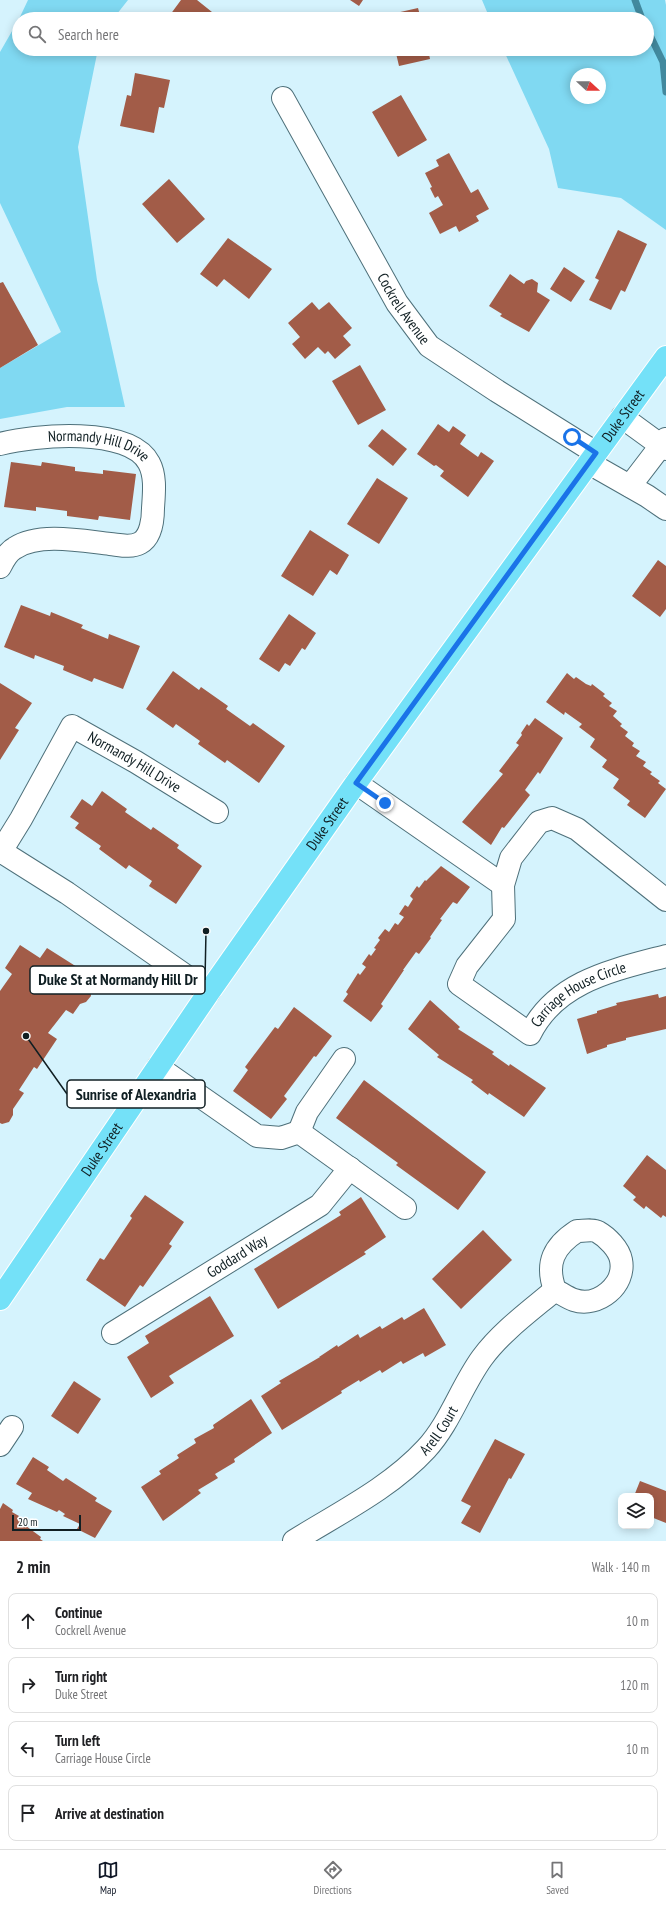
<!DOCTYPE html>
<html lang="en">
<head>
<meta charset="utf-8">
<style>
	body { margin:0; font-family:"PT Sans Narrow",sans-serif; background:#f6f6f6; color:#202124 }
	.controls { position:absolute; right:12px; bottom:12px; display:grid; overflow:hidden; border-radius:8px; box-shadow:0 2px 10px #0003 }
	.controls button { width:36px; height:36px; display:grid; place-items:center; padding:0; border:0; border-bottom:1px solid #e0e0e0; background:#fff; color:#202124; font:20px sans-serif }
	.compass { position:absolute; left:570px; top:68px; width:36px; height:36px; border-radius:50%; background:#fff; box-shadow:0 2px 10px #0003; rotate:111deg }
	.scale { position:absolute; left:12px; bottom:10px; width:69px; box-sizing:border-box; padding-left:4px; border:2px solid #101f23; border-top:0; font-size:11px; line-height:14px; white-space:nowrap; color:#101f23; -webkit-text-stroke:3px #fff; paint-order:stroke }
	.stop { position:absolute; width:12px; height:12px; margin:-9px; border:3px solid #1a73e8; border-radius:50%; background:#fff }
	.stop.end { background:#1a73e8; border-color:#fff; box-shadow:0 1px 4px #0008 }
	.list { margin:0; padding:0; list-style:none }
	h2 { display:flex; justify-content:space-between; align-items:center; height:52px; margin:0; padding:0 16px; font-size:17px }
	h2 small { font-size:13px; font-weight:400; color:#757577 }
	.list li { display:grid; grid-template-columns:26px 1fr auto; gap:12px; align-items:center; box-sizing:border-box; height:56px; margin:0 8px 8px; padding:0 8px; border:1px solid #e0e0e0; border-radius:8px }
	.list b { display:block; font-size:15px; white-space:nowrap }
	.list p { margin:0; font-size:13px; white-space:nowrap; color:#757577 }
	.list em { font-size:13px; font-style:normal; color:#757577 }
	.icon { flex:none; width:22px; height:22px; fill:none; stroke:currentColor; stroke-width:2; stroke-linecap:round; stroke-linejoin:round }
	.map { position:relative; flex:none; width:666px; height:1541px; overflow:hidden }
	.search { position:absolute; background:#fff; box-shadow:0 2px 10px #0003; left:12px; right:12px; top:12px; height:44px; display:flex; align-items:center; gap:10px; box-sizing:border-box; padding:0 14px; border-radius:22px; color:#757577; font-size:15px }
	.sheet { height:308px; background:#fff }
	nav { display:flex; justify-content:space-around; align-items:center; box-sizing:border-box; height:56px; border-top:1px solid #e0e0e0; background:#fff; font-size:11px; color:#757577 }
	nav a { display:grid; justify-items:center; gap:2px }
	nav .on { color:#111827 }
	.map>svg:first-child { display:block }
	.green { fill:#80d9f2; fill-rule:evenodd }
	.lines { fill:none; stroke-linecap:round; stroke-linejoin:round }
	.stream { stroke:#42899e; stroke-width:7 }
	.building { fill:#a25c48 }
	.minor-casing { stroke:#4e707a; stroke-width:24 }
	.major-casing { stroke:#fff; stroke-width:24 }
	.minor { stroke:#fff; stroke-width:22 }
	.major { stroke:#74e1f8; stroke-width:22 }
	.route { stroke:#1a73e8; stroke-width:5 }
	.labels { text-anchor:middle; stroke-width:4; stroke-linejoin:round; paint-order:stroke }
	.street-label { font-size:15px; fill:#101f23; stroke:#fff }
	.leader { fill:none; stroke:#101f23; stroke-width:1.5 }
	.callout-dot { fill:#101f23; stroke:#fff; stroke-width:1.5 }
	.callout { fill:#fff; stroke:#101f23; stroke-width:1.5 }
	.callout-label { font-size:16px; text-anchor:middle; font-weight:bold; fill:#101f23 }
</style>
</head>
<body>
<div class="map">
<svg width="666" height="1541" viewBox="0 0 666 1541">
	<rect width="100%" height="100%" fill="#d5f3fd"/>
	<!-- green -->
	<path class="green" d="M28,0H128L113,19H19Z
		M482,0H665L666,5V230L621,198L558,188L549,149L503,49H647V19H490ZM576,74H600V98H576Z
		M19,19V49H98L78,147L97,280L125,407H67L0,419V368L61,332L0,203V52Z"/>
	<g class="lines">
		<!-- stream -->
		<path class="stream" d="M635,0L642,19
			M647,29L663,62L666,92"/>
	</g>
	<!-- building -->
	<path class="building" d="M181,0H197L212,12L207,19H167Z
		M350,0H363L359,6Z
		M418,8L421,19H388L387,15Z
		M395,49H428L430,59L399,66Z
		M135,73L170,80L164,108L159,107L154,133L120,126L127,95L131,96Z
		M401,95L427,140L398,157L372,112Z
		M449,153L471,193L478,189L489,209L476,216L479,221L459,232L456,226L440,234L429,213L443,205L438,196L435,198L430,188L432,187L425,173L439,166L436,160Z
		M169,179L205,219L177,243L142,204Z
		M618,230L647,244L625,292L621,290L611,310L589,300L599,280L595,278Z
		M228,238L272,269L249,299L224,279L217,287L200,274Z
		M564,267L585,281L571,302L550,289Z
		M510,274L524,284L526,281L532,279L538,283L537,292L550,300L529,332L500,316L502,314L489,306Z
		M3,282L38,345L0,368V283Z
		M312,302L319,310L329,302L352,328L343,336L351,345L335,359L328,351L325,354L318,347L305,359L292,344L300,337L288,323Z
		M360,365L386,410L358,425L332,381Z
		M438,424L449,432L453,426L466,435L460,444L478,457L481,452L494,461L468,497L440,476L444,471L436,465L434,466L417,454Z
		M382,429L407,449L393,466L368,446Z
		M11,462L41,466L42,462L75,467V471L103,474V470L136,474L130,520L99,516L98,520L67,516V511L36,507V511L4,507Z
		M377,478L408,498L379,544L347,524Z
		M310,530L349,555L337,575L330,570L313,596L281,576Z
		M658,560L666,566V609L660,617L632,596Z
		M21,605L50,616L51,612L83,625L81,628L108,639L109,634L140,646L123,689L94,678L92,682L63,670L64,666L35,655L34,659L4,647Z
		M289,614L316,633L305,650L302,648L290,666L285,663L279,672L259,659Z
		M173,671L199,690L201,687L228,706L226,709L250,726L253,723L285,746L259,783L227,760L225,763L198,744L200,741L176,724L173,728L146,709Z
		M567,673L574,679L576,677L586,684L591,686L592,684L605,694L603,696L612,703L609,706L617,711L613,716L622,724L620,726L628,732L625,736L634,743L632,746L640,751L636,756L646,762L643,766L652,772L650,774L660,781L658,783L666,789L645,818L627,805L630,801L613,788L619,779L602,767L607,760L590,747L595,739L579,727L582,724L565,712L564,715L546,702Z
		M0,683L32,703L15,728L19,730L0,760Z
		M535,718L563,738L540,774L538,772L525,790L530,795L504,828L502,827L491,845L462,822L503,774L499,771L519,745L516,743L522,735L521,733L527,724L529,726Z
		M102,791L127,809L125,812L151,830L153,827L179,845L177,848L202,866L176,904L149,886L152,881L129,865L126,869L99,849L101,846L75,828L79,823L70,817L82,799L92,806Z
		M441,866L470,887L457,904L453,902L440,919L442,920L430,937L431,938L419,954L416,952L403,970H404L381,1004L383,1006L371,1022L343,1001L348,994L346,992L358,973L360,975L366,967L362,964L369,954L371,956L376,949L374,948L380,940L378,938L385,929L389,932L395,923L398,925L404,917L399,914L405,905L408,907L413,899L410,896L417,886L419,888L425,880L426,881Z
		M20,945L40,958L47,948L77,967L69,979L77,984L83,983L90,988L91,996L86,1002L80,1004L73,1014L66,1010L48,1033L57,1039L37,1069L34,1067L19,1090L24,1093L13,1109V1115L9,1122L2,1124L0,1123V991L12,974L5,968Z
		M658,994L659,998L666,996V1029L626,1038V1040L607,1045V1047L587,1054L577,1019L597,1013V1011L617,1005L616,1003Z
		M430,1000L460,1027L458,1029L494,1052L492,1054L509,1066L510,1064L546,1088L524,1117L489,1093L488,1095L471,1082L473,1080L437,1057L439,1055L408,1029Z
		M294,1007L332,1036L316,1057L314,1056L284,1096L287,1099L271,1119L233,1091L248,1070L245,1067L275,1027L278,1029Z
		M364,1080L486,1172L458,1210L396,1165L398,1163L336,1118Z
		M647,1155L666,1170V1217L663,1215L661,1218L646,1206L644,1209L633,1200L636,1197L623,1186Z
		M145,1195L184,1222L169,1244L172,1246L143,1287L140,1285L125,1307L86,1280L100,1258L104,1260L132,1218L130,1216Z
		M361,1197L386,1237L364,1252L366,1254L278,1309L254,1269L341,1215L339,1212Z
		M483,1230L512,1260L461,1309L432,1279Z
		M210,1296L234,1336L169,1376L174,1383L151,1398L127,1357L149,1343L145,1336Z
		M424,1308L446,1345L425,1357L423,1353L403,1364L401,1361L382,1373L380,1370L360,1382L359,1380L341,1391L342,1393L282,1430L261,1396L281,1383L279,1381L320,1357H319L337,1345L338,1347L358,1334L360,1338L380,1326L382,1329L402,1317L404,1320Z
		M74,1381L101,1399L78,1434L51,1416Z
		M251,1399L272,1433L234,1459L235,1462L215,1474L218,1478L198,1490L201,1493L163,1521L141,1487L161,1474L159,1471L179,1458L177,1455L196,1443L194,1439L214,1428L213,1425Z
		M495,1439L525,1454L511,1479L509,1478L480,1533L461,1523L471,1506L461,1501Z
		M33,1457L49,1467L47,1470L63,1481L66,1478L97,1498L95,1501L112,1511L95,1538L77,1529L80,1524L63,1516L65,1514L59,1510L57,1512L28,1499L32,1493L16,1484Z
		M640,1481L666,1491V1523L651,1517V1496H634Z
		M3,1503L13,1510L12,1512L19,1516L18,1517L28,1524L26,1526L41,1537L40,1539L43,1541H0V1509Z"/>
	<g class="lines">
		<defs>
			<g id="minor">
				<path id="s1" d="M283,98L397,303L429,346L497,391L596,453"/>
				<path d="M622,417L666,449"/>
				<path id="s2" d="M0,444C34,435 130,426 149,463C156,476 154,493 153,508C153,519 151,537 140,543C131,548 120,545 110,544C83,541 39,532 15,548C9,551 3,561 0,567"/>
				<path d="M589,463L647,496L666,509"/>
				<path d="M630,486L666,439"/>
				<path d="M356,783L503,885"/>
				<path d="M2,852L67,893L209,992"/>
				<path id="s3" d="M0,853L21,819L72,726L136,762L217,812"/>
				<path id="s4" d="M666,900L577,829L552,818L539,822L511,858L503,885L504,919L467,966L459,984L530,1034C556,981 614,970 666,956"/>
				<path d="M158,1067L257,1136L281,1138L299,1132L405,1208"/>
				<path d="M299,1132L307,1112L344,1059"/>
				<path d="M577,1231C583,1231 593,1229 598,1232C607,1237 619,1249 621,1260C626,1285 598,1308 574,1300C568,1298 561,1293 555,1290C545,1263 554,1246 577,1231Z"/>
				<path id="s5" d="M113,1333L320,1205L350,1168"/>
				<path d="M0,1445L12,1427"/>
				<path id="s6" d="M294,1541C339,1513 390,1488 426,1449C450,1423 461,1387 482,1358C501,1332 530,1311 555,1290"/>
			</g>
			<g id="major">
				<path id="s7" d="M0,1299L209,992L356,783L666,357"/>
			</g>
		</defs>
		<!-- minor casing -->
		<use href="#minor" class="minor-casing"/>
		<!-- major casing -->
		<use href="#major" class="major-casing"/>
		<!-- minor -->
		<use href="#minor" class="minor"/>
		<!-- major -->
		<use href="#major" class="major"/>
	</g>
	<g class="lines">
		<!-- route -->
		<path class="route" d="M385,803L356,783L596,453L572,437"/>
	</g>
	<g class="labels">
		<!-- street labels -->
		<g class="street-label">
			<text dy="5" stroke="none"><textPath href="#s1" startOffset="243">Cockrell Avenue</textPath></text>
			<text dy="5" stroke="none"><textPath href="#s7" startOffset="1081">Duke Street</textPath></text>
			<text dy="5" stroke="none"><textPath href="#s2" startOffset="101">Normandy Hill Drive</textPath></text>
			<text dy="5" stroke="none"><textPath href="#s3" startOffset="218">Normandy Hill Drive</textPath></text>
			<text dy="5" stroke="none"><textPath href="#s7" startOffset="577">Duke Street</textPath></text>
			<text dy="5" stroke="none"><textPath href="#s4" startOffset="494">Carriage House Circle</textPath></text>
			<text dy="5" stroke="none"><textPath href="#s7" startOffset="181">Duke Street</textPath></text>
			<text dy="5" stroke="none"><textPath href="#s5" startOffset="146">Goddard Way</textPath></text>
			<text dy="5" stroke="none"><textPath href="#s6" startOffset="184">Arell Court</textPath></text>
		</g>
	</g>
	<!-- callouts -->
	<path class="leader" d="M206 931L205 980M26 1036L67 1094"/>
	<g class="callout-dot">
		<circle cx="206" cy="931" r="4"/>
		<circle cx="26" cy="1036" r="4"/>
	</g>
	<g class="callout">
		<rect x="30" y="966" width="175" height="28" rx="4"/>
		<rect x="67" y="1080" width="138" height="28" rx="4"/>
	</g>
	<g class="callout-label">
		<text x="118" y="985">Duke St at Normandy Hill Dr</text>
		<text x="136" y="1100">Sunrise of Alexandria</text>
	</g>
</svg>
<div class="controls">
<button><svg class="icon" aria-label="layers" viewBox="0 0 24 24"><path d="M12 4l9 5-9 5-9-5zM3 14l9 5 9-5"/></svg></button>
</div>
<svg class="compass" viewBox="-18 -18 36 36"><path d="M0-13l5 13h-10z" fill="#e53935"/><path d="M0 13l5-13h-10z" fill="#757577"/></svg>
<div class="scale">20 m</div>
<div class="stop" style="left:572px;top:437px"></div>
<div class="stop end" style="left:385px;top:803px"></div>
<div class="search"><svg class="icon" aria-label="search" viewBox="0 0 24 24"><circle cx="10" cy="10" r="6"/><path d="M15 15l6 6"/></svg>Search here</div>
</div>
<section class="sheet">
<h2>2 min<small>Walk · 140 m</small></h2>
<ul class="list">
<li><svg class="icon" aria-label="ahead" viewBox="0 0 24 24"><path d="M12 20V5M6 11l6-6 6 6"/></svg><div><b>Continue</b><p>Cockrell Avenue</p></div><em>10 m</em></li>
<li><svg class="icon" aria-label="right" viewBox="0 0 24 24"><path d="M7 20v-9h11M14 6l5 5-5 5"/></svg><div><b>Turn right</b><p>Duke Street</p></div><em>120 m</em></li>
<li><svg class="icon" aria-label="left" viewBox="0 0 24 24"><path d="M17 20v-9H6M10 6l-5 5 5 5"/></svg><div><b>Turn left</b><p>Carriage House Circle</p></div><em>10 m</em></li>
<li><svg class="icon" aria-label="arrive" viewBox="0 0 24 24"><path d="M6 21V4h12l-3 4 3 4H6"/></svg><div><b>Arrive at destination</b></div></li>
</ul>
</section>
<nav>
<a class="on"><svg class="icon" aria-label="map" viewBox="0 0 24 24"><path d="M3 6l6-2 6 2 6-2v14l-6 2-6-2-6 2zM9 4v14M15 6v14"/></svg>Map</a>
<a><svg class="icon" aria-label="directions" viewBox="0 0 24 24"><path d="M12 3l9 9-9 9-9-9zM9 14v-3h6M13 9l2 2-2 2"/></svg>Directions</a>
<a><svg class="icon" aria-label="saved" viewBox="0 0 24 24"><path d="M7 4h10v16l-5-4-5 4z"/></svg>Saved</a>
</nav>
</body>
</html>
